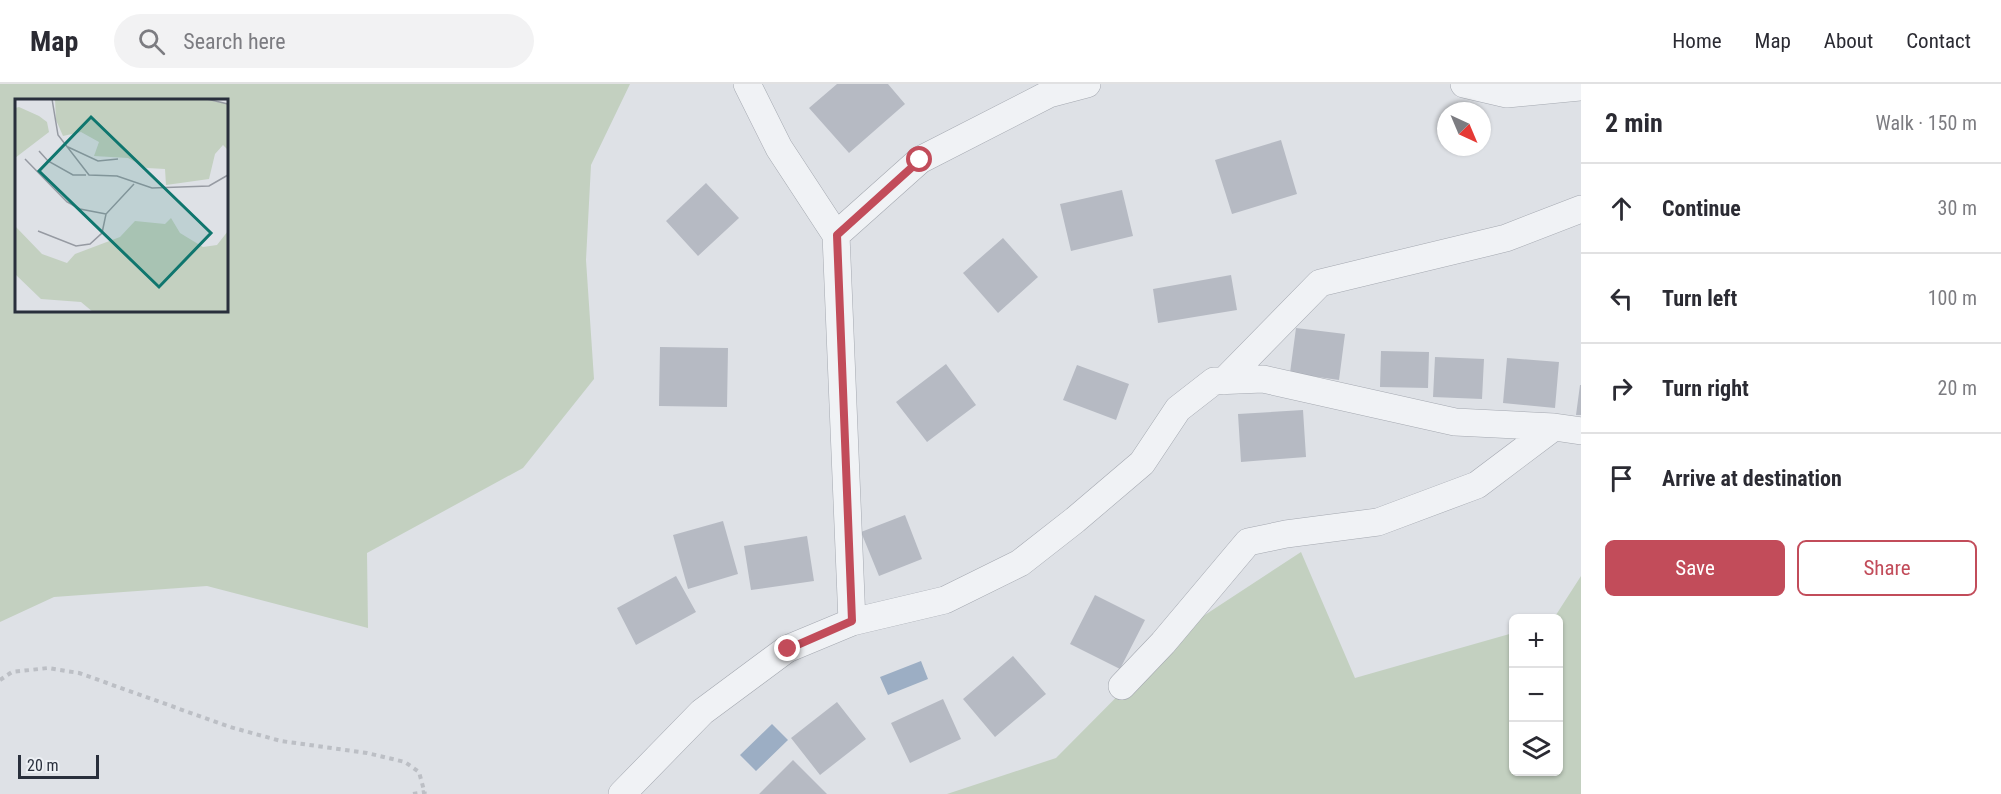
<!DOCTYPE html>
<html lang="en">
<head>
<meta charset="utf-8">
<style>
	body { margin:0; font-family:"Roboto Condensed",sans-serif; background:#f2f2f3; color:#2b2b33 }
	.controls { position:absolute; right:18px; bottom:18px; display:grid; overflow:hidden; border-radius:9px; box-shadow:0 2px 4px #0004 }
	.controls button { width:54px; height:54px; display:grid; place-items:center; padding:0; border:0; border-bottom:2px solid #e1e1e2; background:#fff; color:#2b2b33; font:30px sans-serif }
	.compass { position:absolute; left:1437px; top:18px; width:54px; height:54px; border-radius:50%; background:#fff; box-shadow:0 2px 4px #0004; rotate:136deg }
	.scale { position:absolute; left:18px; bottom:15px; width:81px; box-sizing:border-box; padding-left:6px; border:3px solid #292f3c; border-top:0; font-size:16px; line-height:21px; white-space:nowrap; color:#292f3c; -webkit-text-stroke:4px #edf0f4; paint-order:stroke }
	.stop { position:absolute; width:18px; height:18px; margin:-14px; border:4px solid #c24c5a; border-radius:50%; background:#fff }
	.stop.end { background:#c24c5a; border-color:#fff; box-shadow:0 2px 6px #0008 }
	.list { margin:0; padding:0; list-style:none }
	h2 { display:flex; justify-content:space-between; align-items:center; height:78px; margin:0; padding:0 24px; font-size:26px }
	h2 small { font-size:20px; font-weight:400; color:#7c7c81 }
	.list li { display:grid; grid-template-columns:39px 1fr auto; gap:18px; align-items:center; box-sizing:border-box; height:90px; padding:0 24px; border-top:2px solid #e1e1e2 }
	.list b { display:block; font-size:22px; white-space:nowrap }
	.list em { font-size:20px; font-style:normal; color:#7c7c81 }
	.actions { display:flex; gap:12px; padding:18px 24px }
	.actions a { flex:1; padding:14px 0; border:2px solid #c24c5a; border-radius:9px; text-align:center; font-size:21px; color:#c24c5a }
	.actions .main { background:#c24c5a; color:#fff }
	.icon { flex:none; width:33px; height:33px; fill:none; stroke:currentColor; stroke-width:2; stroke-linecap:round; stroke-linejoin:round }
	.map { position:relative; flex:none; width:1581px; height:710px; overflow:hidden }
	header { display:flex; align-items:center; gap:36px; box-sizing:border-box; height:84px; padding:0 30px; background:#fff; border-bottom:2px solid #e1e1e2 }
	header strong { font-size:28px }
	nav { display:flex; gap:33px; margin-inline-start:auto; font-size:21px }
	.search { width:420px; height:54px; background:#f2f2f3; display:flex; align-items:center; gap:15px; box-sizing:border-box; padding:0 21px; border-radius:33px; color:#7c7c81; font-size:22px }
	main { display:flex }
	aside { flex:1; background:#fff }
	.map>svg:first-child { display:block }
	.green { fill:#c3d0c0; fill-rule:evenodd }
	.water { fill:#9caec4 }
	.building { fill:#b6bac3 }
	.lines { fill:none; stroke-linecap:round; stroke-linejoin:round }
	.minor-casing { stroke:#a4a8b0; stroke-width:28 }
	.path { stroke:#bcbfc5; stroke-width:4; stroke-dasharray:4.5 4.5; stroke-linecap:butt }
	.minor { stroke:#f0f2f5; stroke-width:27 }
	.route { stroke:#c24c5a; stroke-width:8 }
	.inset-road { fill:none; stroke:#969aa2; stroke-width:1.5 }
	.view { fill:#0f766e; fill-opacity:0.15; stroke:#0f766e; stroke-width:3 }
	.inset-edge { fill:none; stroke:#292f3c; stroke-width:3 }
</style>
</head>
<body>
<header>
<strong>Map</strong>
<div class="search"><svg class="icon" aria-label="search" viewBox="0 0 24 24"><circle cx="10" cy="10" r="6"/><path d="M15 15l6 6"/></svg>Search here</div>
<nav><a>Home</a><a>Map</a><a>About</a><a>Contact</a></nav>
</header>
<main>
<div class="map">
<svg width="1581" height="710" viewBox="0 0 1581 710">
	<rect width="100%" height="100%" fill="#dee1e6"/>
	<!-- green -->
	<path class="green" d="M0,0H630L591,81L586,176L594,295L523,384L367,469L368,544L207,502L54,513L0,538ZM16,16H226V226H16Z
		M1301,468L1355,594L1513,549L1514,688H1558V534H1554L1581,492V710H947L1056,674L1185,544Z"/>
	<!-- water -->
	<path class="water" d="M921,577L928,595L888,611L880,593Z
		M772,640L788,656L756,687L740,671Z"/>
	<!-- building -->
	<path class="building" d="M837,0H888L905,20L849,69L809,24Z
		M1281,56L1297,110L1232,130L1215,76Z
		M706,99L739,134L698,172L666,137Z
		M1122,106L1133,152L1071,167L1060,120Z
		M1003,154L1038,193L998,229L963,189Z
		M1231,191L1237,226L1158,239L1153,205Z
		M1296,244L1345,250L1339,296L1290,289Z
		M660,263L728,264L727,323L659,322Z
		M1381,267L1429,268L1428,304L1380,303Z
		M1435,273L1484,275L1482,315L1433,313Z
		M1507,274L1559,278L1555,324L1503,319Z
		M946,280L976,321L927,358L896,318Z
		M1077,281L1129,300L1116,336L1063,316Z
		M1580,301H1581V331H1576Z
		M1303,326L1306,373L1241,378L1238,330Z
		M905,431L922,475L879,492L861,448Z
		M723,437L738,490L688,505L673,451Z
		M807,452L814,497L751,506L744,462Z
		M676,492L696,528L636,561L617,524Z
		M1095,511L1145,536L1120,585L1070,560Z
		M1013,572L1046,610L995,653L963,615Z
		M943,615L961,655L910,679L891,639Z
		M837,618L866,655L820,691L791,654Z
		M793,676L827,710H759Z"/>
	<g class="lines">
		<defs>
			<path id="minor" d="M747,0L779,64L836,151L852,538
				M1464,0L1507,10L1581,3
				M836,151L920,76L1049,10L1087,0
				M1224,297L1320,199L1506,154L1581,125
				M1122,602L1163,559L1248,458L1286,450L1378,438L1477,401L1554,343
				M622,710L702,628L787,565L852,538L945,516L1020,479L1075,436L1142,379L1178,325L1214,297L1263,295L1455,338L1554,343L1581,347"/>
		</defs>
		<!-- minor casing -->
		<use href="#minor" class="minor-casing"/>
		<!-- path -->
		<path class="path" d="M0,596L12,588L48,584L79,589L230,643L281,657L367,669L405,678L419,688L425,710
			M413,710L425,708"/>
		<!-- minor -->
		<use href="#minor" class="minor"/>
	</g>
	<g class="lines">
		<!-- route -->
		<path class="route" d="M788,565L852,537L837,151L920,76"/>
	</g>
	<!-- overview -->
	<g transform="translate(15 15)">
		<rect width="213" height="213" fill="#dee1e6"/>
		<path d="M40,0H188L213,5V51L208,46L200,55L194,80L151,86L150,70L132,69L113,59L79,57L84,43L66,33L48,37L41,21ZM4,8L24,17L32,23L34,33L0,59V9ZM156,119L165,134L188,148L202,146L213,132V213H78L66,203L26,200L0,175V127L27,155L52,164L60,155L105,138L120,122L150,125Z" fill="#c3d0c0"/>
		<path class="inset-road" d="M37,0L43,36L74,76L102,77L137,89L194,87L213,76M192,0L213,5M53,48L83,62L103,60M24,52L33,62L58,76H71M10,60L52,103L65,110L91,115M23,132L61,147L75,145L87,134L91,115L119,85"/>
		<path class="view" d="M76,18L196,134L144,188L24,72Z"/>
		<rect width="213" height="213" class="inset-edge"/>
	</g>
</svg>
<div class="controls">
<button>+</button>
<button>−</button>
<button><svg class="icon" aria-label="layers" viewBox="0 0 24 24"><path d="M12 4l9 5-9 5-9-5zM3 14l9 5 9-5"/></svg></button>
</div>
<svg class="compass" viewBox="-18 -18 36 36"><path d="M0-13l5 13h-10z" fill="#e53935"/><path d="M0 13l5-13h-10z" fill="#7c7c81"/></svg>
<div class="scale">20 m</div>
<div class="stop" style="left:920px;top:76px"></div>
<div class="stop end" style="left:788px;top:565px"></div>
</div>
<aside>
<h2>2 min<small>Walk · 150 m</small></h2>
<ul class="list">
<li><svg class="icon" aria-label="ahead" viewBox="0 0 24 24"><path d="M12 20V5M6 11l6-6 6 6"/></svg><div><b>Continue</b></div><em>30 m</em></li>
<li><svg class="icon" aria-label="left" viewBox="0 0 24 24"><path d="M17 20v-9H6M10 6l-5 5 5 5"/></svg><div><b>Turn left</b></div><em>100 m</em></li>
<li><svg class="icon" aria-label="right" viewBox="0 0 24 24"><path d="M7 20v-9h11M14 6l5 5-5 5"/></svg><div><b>Turn right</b></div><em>20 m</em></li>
<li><svg class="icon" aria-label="arrive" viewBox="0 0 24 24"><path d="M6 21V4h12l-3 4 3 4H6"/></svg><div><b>Arrive at destination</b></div></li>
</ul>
<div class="actions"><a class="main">Save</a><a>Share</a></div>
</aside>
</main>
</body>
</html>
